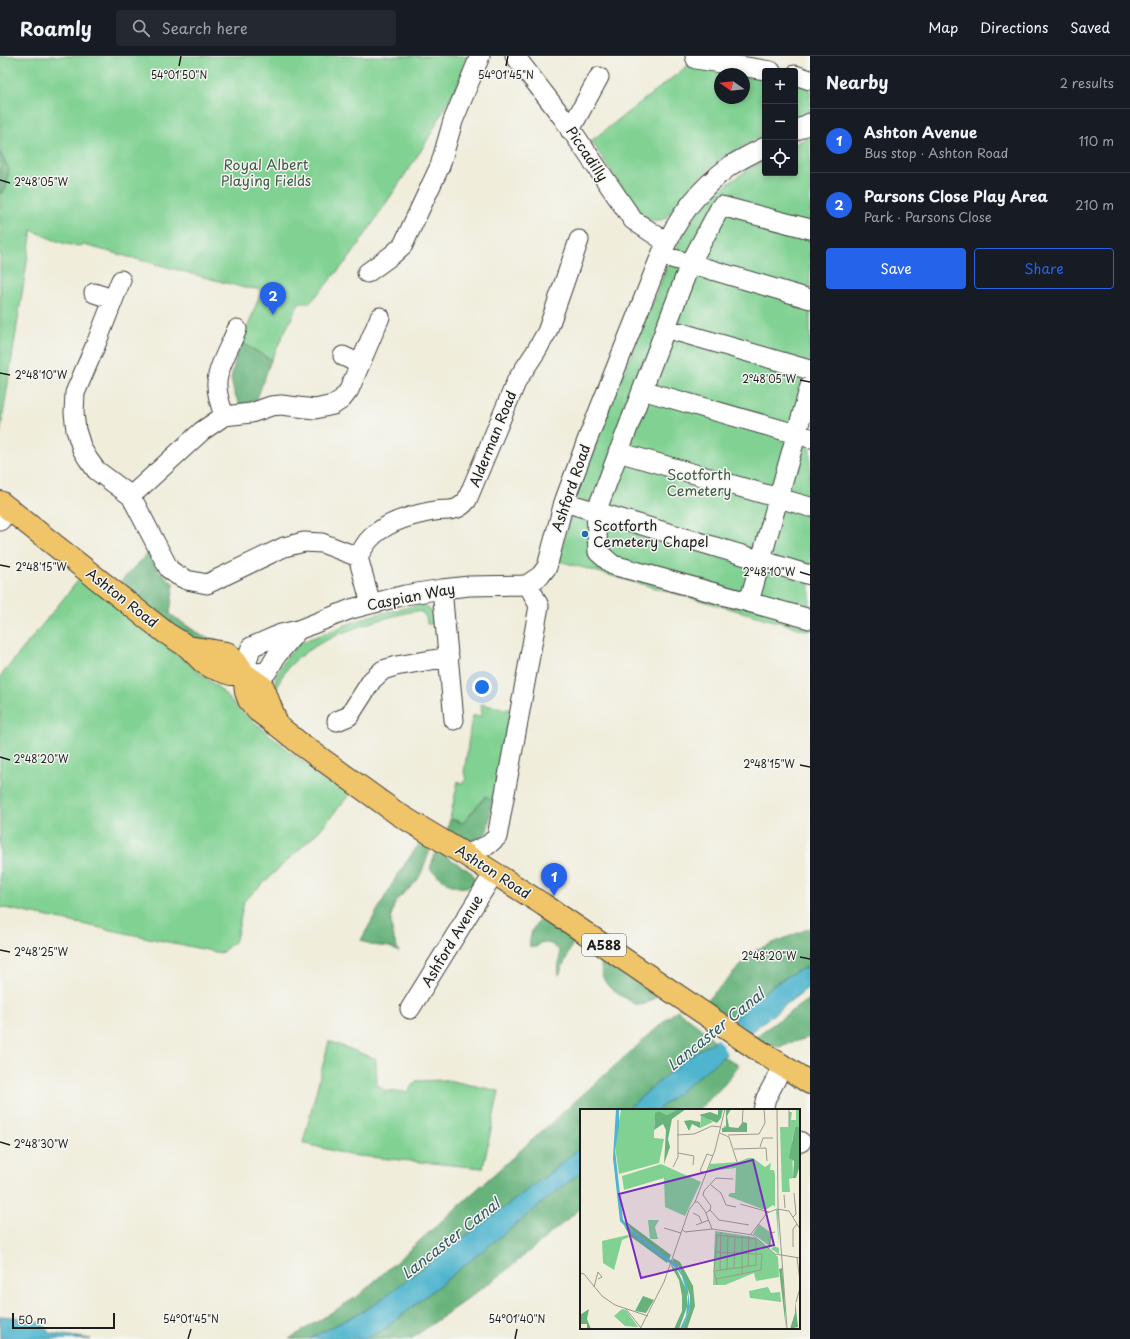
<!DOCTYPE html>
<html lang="en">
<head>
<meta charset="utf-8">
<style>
	body { margin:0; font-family:"Playpen Sans",sans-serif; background:#242831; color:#f1f3f6 }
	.controls { position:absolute; right:12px; top:12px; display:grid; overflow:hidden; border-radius:4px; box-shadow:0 2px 6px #0003 }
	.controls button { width:36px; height:36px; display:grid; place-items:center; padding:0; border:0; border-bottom:1px solid #363941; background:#171b24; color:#f1f3f6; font:20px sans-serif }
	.compass { position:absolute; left:714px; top:12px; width:36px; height:36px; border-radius:50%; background:#171b24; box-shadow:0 2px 6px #0003; rotate:284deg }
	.scale { position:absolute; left:12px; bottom:10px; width:103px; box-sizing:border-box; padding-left:4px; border:2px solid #1c1c1c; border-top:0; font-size:11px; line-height:14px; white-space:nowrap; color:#1c1c1c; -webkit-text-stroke:3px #f6f6f2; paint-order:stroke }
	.you { position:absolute; left:482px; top:631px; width:14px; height:14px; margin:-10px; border:3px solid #fff; border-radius:50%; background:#1a73e8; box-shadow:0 0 0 6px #1a73e833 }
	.badge { display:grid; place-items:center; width:26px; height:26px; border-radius:50%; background:#2563eb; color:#fff; font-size:13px; font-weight:700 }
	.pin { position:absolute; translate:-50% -33px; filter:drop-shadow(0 1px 2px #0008) }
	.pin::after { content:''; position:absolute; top:21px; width:14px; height:12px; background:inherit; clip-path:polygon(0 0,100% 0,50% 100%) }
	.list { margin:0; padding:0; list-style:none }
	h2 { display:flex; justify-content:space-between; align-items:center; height:52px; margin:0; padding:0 16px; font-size:17px }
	h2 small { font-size:13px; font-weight:400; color:#9ea1a6 }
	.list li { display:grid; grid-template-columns:26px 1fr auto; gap:12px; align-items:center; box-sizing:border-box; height:64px; padding:0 16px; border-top:1px solid #363941 }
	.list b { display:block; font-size:15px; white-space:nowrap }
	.list p { margin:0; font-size:13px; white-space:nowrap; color:#9ea1a6 }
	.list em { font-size:13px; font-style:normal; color:#9ea1a6 }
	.actions { display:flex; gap:8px; padding:12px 16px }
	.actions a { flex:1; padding:9px 0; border:1px solid #2563eb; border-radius:4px; text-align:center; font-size:14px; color:#2563eb }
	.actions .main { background:#2563eb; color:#fff }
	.icon { flex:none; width:22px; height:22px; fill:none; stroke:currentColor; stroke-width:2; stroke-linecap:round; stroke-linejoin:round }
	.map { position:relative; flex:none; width:810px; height:1283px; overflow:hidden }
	header { display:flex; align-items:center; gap:24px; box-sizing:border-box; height:56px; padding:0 20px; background:#171b24; border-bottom:1px solid #363941 }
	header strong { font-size:19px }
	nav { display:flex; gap:22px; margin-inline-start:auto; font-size:14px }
	.search { width:280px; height:36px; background:#242831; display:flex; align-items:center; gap:10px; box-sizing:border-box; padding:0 14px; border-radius:4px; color:#9ea1a6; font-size:15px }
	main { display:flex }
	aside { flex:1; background:#171b24 }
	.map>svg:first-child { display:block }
	.green { fill:#80d192; stroke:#4e7657; fill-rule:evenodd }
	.forest { fill:#68b37c; stroke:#42684c }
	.water { fill:#4fb5ce; stroke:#366875 }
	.pier { fill:#f0eddb }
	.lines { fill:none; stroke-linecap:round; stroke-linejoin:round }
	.minor-casing { stroke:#3c3b39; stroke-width:21 }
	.major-casing { stroke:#3c3b39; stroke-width:24 }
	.minor { stroke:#fff; stroke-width:19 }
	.major { stroke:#f0c469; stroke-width:22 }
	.ticks { fill:none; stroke:#1c1c1c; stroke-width:1.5 }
	.poi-dot { fill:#1f6fb2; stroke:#f6f6f2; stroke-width:1.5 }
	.labels { text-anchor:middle; stroke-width:3; stroke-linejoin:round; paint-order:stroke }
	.shield { fill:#f6f6f2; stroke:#5d5d5c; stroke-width:1 }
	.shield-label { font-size:13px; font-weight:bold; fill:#1c1c1c }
	.street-label { font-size:14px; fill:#1c1c1c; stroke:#f6f6f2 }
	.park-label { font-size:14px; fill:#3f5b45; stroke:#f6f6f2 }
	.poi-label { font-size:14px; fill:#1c1c1c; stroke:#f6f6f2; text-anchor:start }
	.water-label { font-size:15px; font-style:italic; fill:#305963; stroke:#f6f6f2 }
	.inset-road { fill:none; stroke:#9b998f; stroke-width:1 }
	.view { fill:#7b2cbf; fill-opacity:0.15; stroke:#7b2cbf; stroke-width:2 }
	.inset-edge { fill:none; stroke:#1c1c1c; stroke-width:2 }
	.ticks-label { font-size:10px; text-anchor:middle; fill:#1c1c1c; stroke:#f6f6f2; stroke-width:3; stroke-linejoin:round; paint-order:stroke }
</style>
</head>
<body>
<header>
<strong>Roamly</strong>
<div class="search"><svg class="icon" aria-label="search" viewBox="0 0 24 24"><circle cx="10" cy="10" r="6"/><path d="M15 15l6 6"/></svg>Search here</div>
<nav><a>Map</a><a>Directions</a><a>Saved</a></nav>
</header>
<main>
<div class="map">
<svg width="810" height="1283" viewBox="0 0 810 1283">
	<rect width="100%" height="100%" fill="#f6f6f2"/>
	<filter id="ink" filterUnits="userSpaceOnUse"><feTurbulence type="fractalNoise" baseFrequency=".025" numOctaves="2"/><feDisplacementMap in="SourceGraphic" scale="8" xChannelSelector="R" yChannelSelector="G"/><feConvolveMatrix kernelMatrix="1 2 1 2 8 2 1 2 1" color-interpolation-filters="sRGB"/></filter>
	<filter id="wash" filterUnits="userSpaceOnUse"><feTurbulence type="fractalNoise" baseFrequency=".012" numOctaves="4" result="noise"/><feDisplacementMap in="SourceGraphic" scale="16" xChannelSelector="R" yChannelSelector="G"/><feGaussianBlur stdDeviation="0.9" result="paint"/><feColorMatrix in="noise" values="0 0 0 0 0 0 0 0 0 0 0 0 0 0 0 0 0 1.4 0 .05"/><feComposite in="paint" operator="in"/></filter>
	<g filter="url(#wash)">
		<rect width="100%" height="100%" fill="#f0eddb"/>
		<!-- green -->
		<path class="green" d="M0,0H468L458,28L424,90L351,200L310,247H299L271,304L239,285L248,270L261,236L259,233L245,232L84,189C71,193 44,180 32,174L0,378Z
			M690,8L765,20V78L721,103L712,110L692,128L666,162C657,166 651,165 642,161L591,85ZM720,18H744V42H720Z
			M795,25L810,27V55L795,63Z
			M810,80V575L559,505L571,456L586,408L675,192C681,183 686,174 691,165C710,139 737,119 765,104V117H795V88Z
			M81,521L220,633L241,655L294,699L351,737L319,775L244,845L236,884L221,897L0,851V621Z
			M422,548C432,553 434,558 436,568H427C427,559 423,555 414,555C375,564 285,588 277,634L275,624L278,615L284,605L297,590L307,584L370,560Z
			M481,648L512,654L492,746L485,740L463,767L450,763L458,725L461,729L467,722L464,717L472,660H482Z
			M329,985L376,1003L377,1029L386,1035L407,1036L416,1025L447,1024L499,1035L483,1112L349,1099L303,1087Z"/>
		<!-- forest -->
		<path class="forest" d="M0,96L9,113L6,133L0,138Z
			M239,285L271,304L257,343L246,347L240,349L234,337L231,323Z
			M148,497L157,513L174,528L170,558L202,580L207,582L217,583L216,590L196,585L175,574L119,527Z
			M486,740L492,746C490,755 490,768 486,777C479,792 457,780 447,774L450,763L463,767Z
			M421,785L429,789C430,796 428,801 425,807C423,813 420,821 416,826C410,833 403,837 398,843C386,858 392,881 399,896L390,891L370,889L361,884L396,821Z
			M437,794L472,817L474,822L472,829C455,837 443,823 430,813L433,803Z
			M539,864L575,882L559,919C557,908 561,905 559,894L551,888L542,886L536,891H530C528,881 533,871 539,864Z
			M810,872V911C780,919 757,942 735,962L718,955L707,944L756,894Z
			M609,905L657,940C651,944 645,950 637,949C634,948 630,945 627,943C611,934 601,928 601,908Z
			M810,942V981L779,991L749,985Z
			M677,954L703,974L715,985L688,1001L626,1054H581V1091L546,1120L372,1250L309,1283H289L358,1240Z
			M722,1001L739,1009L724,1029L698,1054H657Z
			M581,1116V1152L502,1218L411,1283H365L386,1272Z"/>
		<!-- water -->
		<path class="water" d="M810,911V930L749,977L729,996L657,1054H626L688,1001L715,985L734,966C738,954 784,920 798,915C802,913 806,912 810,911Z
			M581,1091V1116L386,1272L365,1283H309L372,1250L546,1120Z
			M0,1260L23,1262L41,1267L50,1277L91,1283H0Z"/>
		<!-- pier -->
		<path class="pier" d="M733,965L751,978L727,999L723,989L716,982Z"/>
	</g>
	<g filter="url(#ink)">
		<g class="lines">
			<defs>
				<path id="minor" d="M515,0L563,62L633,164L666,186
					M695,0L696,3L771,15
					M795,19L810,24
					M570,74L599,21
					M795,75L810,67
					M810,173L721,150L690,208L596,456L598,496L613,509L810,563
					M661,199L810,243
					M367,217L392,199L403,189L440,110L453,65L480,0
					M121,224L96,288L75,337L74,357L76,374L82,393L88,403L96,414L131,440L169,513L177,519L187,524L207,528L284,491L304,486L322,487L358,501L371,548
					M94,237L113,243
					M665,272L810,314
					M343,300L360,308
					M642,334L810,382
					M224,360C221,350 216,338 217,326C218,310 231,289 237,273
					M618,396L810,451
					M131,440L202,375L224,360L251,357L271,350L281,349L315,353L333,349L342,343L349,334L380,261
					M564,446L810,519
					M0,465L9,453
					M358,501C361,496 364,490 368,485C383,467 411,459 434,455C448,453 457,457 467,444L517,324L535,297L547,276L579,184
					M442,533L454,664
					M749,546L810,330
					M298,574L277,599L267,616L244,618L251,591L281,578L298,574L351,553L405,539L442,533L469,530L523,529L528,528L540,520L547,511L564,446L586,387L661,199C676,164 698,133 730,110C741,103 753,97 765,91
					M337,665L349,660L372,624L383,614L396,610L449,601
					M466,799L488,789L497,781L539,550L528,528
					M410,953L494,817
					M763,1054L766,1042L783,1010
					M799,1085L801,1086"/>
				<path id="major" d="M0,446L166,577L188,591L203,606L211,611L231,618H244
					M188,591L227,597L235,605L244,618L263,631L277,668
					M244,618L246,636L249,644L258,655L277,669L302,689L398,758L466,799L544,849L758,994L810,1027"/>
			</defs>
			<!-- minor casing -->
			<use href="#minor" class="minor-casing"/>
			<!-- major casing -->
			<use href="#major" class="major-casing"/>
			<!-- minor -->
			<use href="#minor" class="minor"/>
			<!-- major -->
			<use href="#major" class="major"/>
		</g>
	</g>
	<!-- ticks -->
	<path class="ticks" d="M179,10L181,0M506,10L508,0M0,124L10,127M0,317L10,319M800,324L810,326M0,509L10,511M800,516L810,519M0,701L10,704M800,709L810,711M0,894L10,896M800,901L810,903M0,1086L10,1089M188,1283L191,1273M515,1283L517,1273"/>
	<!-- markers -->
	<circle class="poi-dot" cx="585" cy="478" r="4"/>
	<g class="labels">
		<!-- shield labels -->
		<rect class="shield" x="582" y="878" width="44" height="22" rx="3"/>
		<g class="shield-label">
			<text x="604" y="894">A588</text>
		</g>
		<!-- street labels -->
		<g class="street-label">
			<text transform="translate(587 98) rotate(56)" y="5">Piccadilly</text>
			<text transform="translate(493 383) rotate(-68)" y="5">Alderman Road</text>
			<text transform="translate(571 432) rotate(-71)" y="5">Ashford Road</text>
			<text transform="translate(411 541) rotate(-11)" y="5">Caspian Way</text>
			<text transform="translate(122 542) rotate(38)" y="5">Ashton Road</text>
			<text transform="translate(493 816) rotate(33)" y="5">Ashton Road</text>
			<text transform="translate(452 885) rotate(-59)" y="5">Ashford Avenue</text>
		</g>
		<!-- park labels -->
		<g class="park-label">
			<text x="266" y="114">Royal Albert<tspan x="266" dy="16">Playing Fields</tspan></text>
			<text x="699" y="424">Scotforth<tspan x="699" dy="16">Cemetery</tspan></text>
		</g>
		<!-- poi labels -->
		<g class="poi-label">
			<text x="593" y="475">Scotforth<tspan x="593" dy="16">Cemetery Chapel</tspan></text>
		</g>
		<!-- water labels -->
		<g class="water-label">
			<text transform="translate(716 974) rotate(-39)" y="5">Lancaster Canal</text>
			<text transform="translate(451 1183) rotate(-38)" y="5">Lancaster Canal</text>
		</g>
	</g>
	<!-- overview -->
	<g transform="translate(580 1053)">
		<rect width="220" height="220" fill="#f0eddb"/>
		<path d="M41,0H98L87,6L79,2L74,13V29L84,30L79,54L39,65L35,38ZM216,0H220V17L215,18L212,32L213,69L209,70L210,83H202L200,18H209V3H212L211,11H216ZM121,7L127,9L133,13L120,19ZM168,49H173L185,58L191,54L190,61H194L195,66V98L193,96L187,100H182L148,87L150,84H155L156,59L128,62L130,55L158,53ZM81,55L121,73L105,107L85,98L84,69L44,81L42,67ZM196,101H198L199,145L191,140L194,137L199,139ZM68,111H79L75,118L78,130H70ZM179,115L190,123L191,138L173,125ZM135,122L174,128L180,132L198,148L199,168L176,172L174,164L145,176H133ZM48,126L49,128L42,131L34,161L23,154L22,132ZM188,178L191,184L200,183L201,193L170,189L169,182ZM42,200L46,201L58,218L45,217L34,207Z" fill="#80d192"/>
		<path d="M98,0H106L92,10L88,30L90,38L84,55L86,21L83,15L74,21L75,4L79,2L87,6ZM138,0H143L141,9L137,14L119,6L130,3L138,6ZM146,0H151L147,7L149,18L158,19L163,13L167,14V23H142V19L146,18ZM110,11L120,13V19L112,15L109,22L104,12ZM220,17V56L216,69H213L214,52L209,49L215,18ZM44,111L91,146L89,151L53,122ZM44,117L88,152L87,154L50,127ZM93,149L100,153L113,177L115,197L107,220H103L110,198V186L99,158L92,153ZM90,155L97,161L107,182V198L99,220H94L102,202V187L99,171ZM202,159L204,182L206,220L199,160ZM63,187L74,191L66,204L55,202ZM215,191L218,218L210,220L215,204ZM9,200L7,210L11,220H7V215H0V206Z" fill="#68b37c"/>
		<path d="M36,0H39V18L35,41L43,111L53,122L97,156L107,174L110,198L103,220H100L106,207L108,188L102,167L97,160L51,124L40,112L33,49Z" fill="#4fb5ce"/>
		<path class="inset-road" d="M197,0L198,97L207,220M209,0V18M144,17L150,22L162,20L163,0M140,24L149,28L157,53M97,26L114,25L132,17L140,18M148,26L179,25L185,14L184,0M180,38L183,29H193M154,40L186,39L187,52M98,44L114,47L113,56M93,58L98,48V11M126,64L120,62L127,45L133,47M131,76L141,84L146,96L156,98M204,86L205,99M115,93H118L125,102L132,120M115,93L135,41L145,0M160,95L189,103M130,101L139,111L169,116M113,104L119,107L122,114M126,104L130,101L131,97L123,86L124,82L136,69L153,70M213,108L216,105L214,84M116,116L129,111M84,119L101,124M102,120L105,123L132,120M132,120L173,126L195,145L220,149M171,125L187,104L197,100L209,102L220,120M213,138V120L217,115M189,140L191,124L195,123M136,143L176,145V156M217,149L220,172M168,157L169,127M154,160L155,127M147,161L148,126M135,162L176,156M140,162L141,123M0,164L4,165L22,187L35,196L68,207M162,166V127M136,170L181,161L182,145H176V130L137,126L134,163L136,170L137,176M14,178L18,163L22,168L18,170M216,193L220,179M46,200L61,219M60,220L84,173L109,101L115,93"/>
		<path class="view" d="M173,51L194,136L61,169L39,85Z"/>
		<rect width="220" height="220" class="inset-edge"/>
	</g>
	<g class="ticks-label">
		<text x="179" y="23">54°01'50"N</text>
		<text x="506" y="23">54°01'45"N</text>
		<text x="41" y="130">2°48'05"W</text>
		<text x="41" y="323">2°48'10"W</text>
		<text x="769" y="327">2°48'05"W</text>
		<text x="41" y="515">2°48'15"W</text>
		<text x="769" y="520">2°48'10"W</text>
		<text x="41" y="707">2°48'20"W</text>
		<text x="769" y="712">2°48'15"W</text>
		<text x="41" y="900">2°48'25"W</text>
		<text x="769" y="904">2°48'20"W</text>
		<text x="41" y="1092">2°48'30"W</text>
		<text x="191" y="1267">54°01'45"N</text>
		<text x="517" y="1267">54°01'40"N</text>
	</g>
</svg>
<div class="controls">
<button>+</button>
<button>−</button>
<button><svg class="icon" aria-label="locate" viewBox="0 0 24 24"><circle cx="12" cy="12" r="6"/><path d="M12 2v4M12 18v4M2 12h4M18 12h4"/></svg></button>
</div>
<svg class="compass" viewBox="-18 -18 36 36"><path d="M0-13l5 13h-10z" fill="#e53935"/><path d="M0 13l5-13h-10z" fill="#9ea1a6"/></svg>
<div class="scale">50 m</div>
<div class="you"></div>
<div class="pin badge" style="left:554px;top:840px">1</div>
<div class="pin badge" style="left:273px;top:259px">2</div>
</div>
<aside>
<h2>Nearby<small>2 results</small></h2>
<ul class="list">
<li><span class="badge">1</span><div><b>Ashton Avenue</b><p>Bus stop · Ashton Road</p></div><em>110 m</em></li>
<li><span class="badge">2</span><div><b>Parsons Close Play Area</b><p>Park · Parsons Close</p></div><em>210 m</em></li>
</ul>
<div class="actions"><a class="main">Save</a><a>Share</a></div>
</aside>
</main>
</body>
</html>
